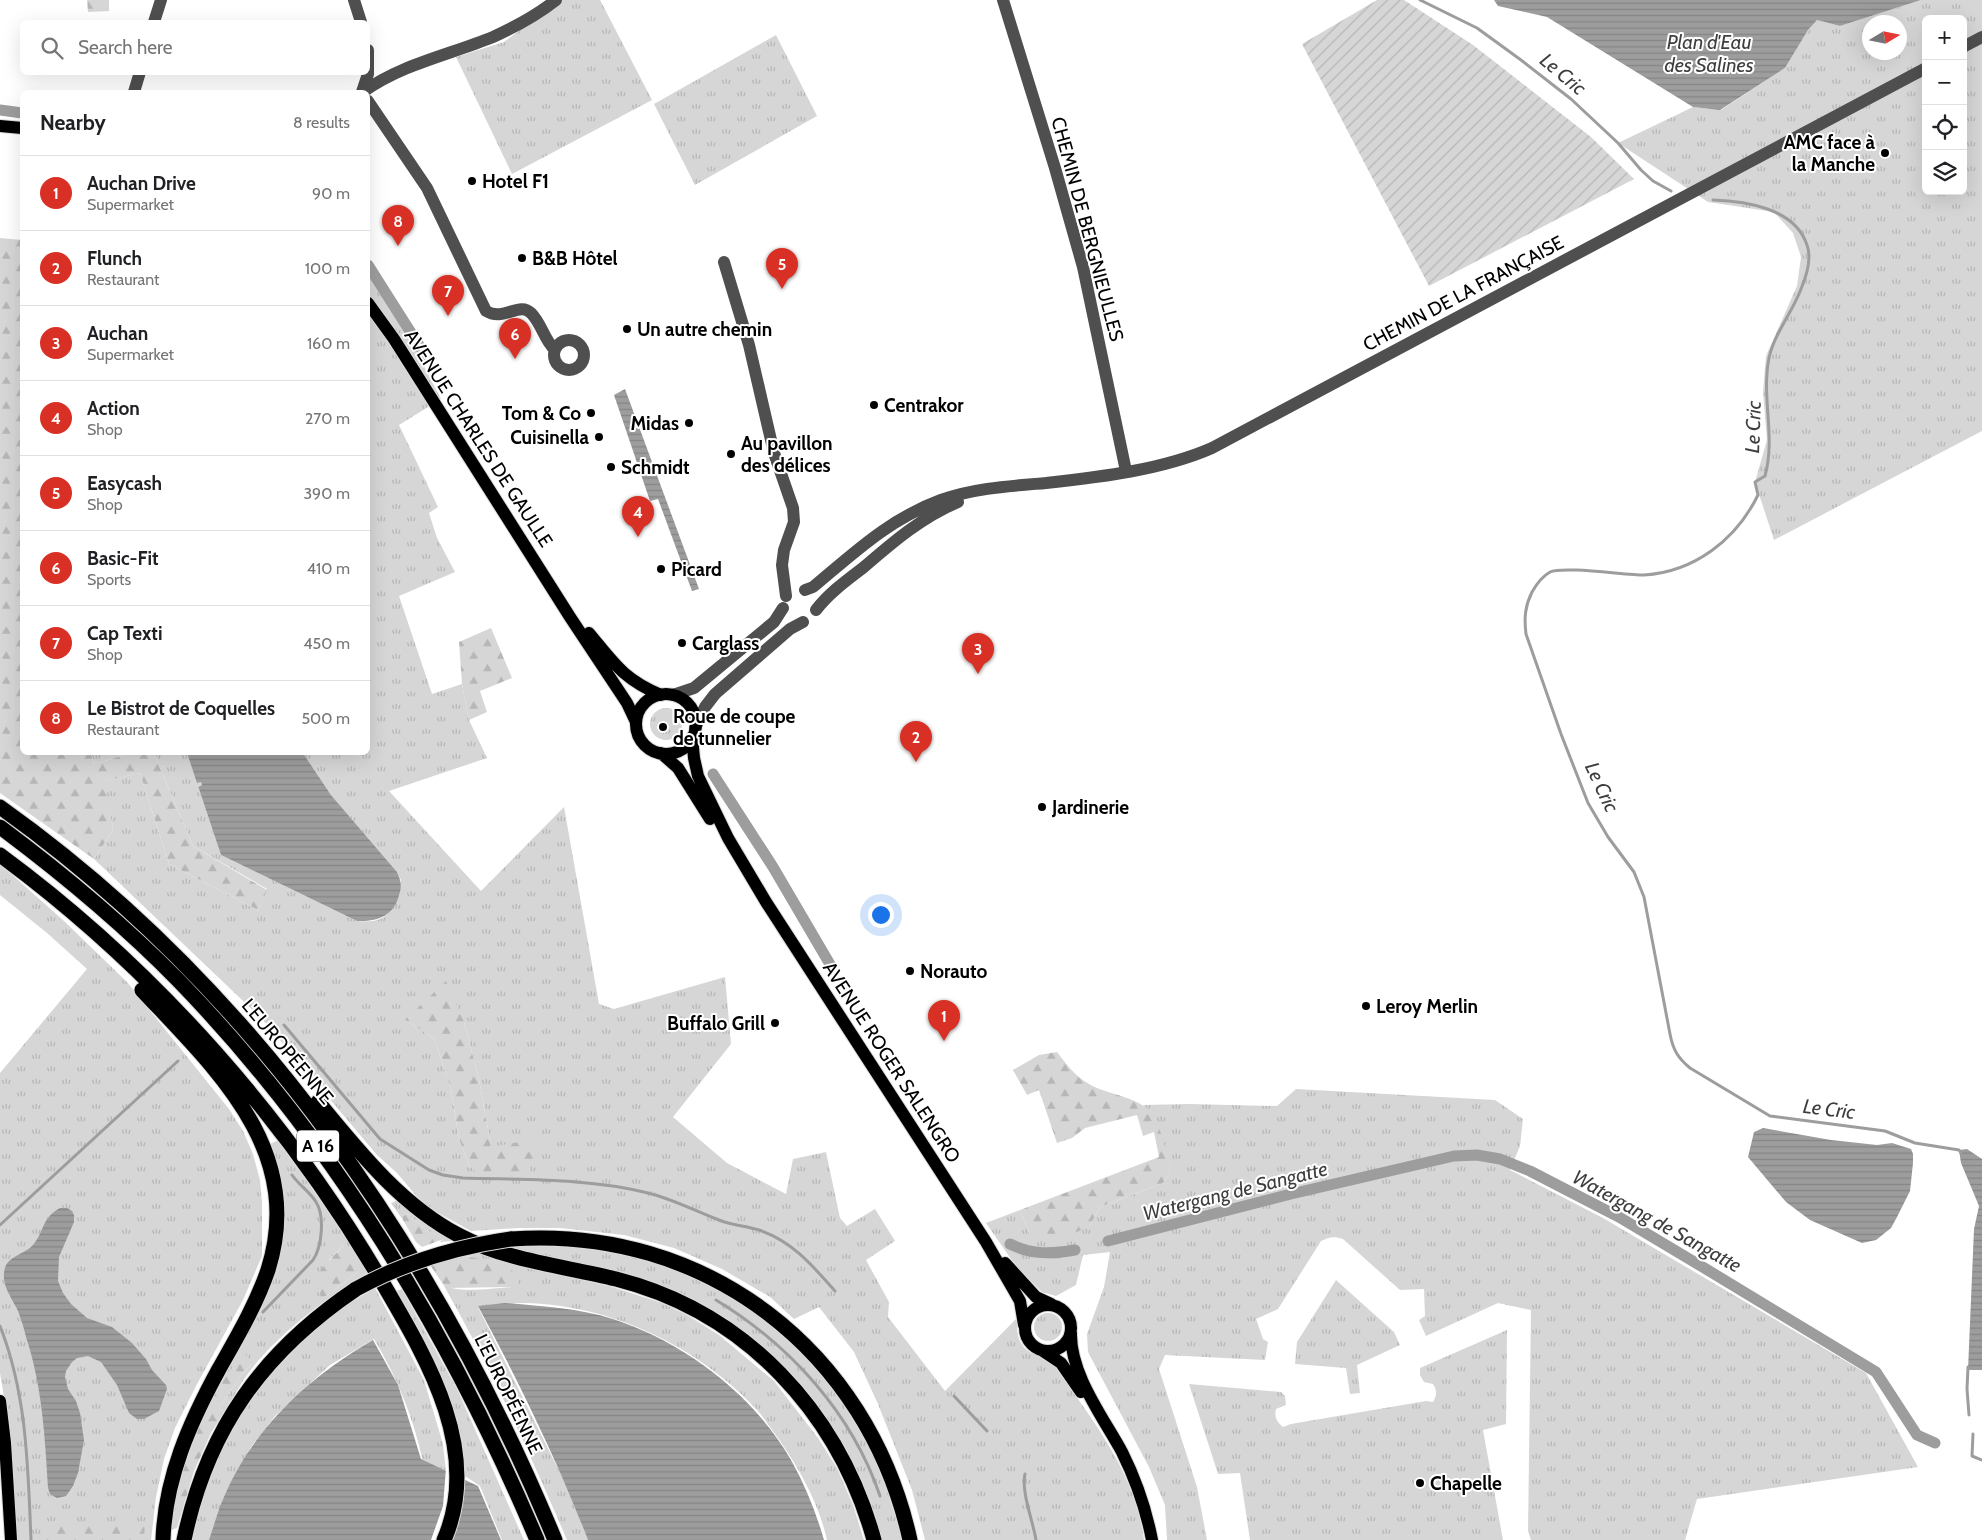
<!DOCTYPE html>
<html lang="en">
<head>
<meta charset="utf-8">
<style>
	body { margin:0; font-family:Cabin,sans-serif; background:#f6f6f6; color:#202124 }
	.controls { position:absolute; right:15px; top:15px; display:grid; overflow:hidden; border-radius:8px; box-shadow:0 5px 20px #0002 }
	.controls button { width:45px; height:45px; display:grid; place-items:center; padding:0; border:0; border-bottom:1px solid #e0e0e0; background:#fff; color:#202124; font:25px sans-serif }
	.compass { position:absolute; left:1862px; top:15px; width:45px; height:45px; border-radius:50%; background:#fff; box-shadow:0 5px 20px #0002; rotate:80deg }
	.you { position:absolute; left:880px; top:914px; width:18px; height:18px; margin:-12px; border:4px solid #fff; border-radius:50%; background:#1a73e8; box-shadow:0 0 0 8px #1a73e833 }
	.badge { display:grid; place-items:center; width:32px; height:32px; border-radius:50%; background:#d93025; color:#fff; font-size:16px; font-weight:700 }
	.pin { position:absolute; translate:-50% -41px; filter:drop-shadow(0 1px 2px #0008) }
	.pin::after { content:''; position:absolute; top:26px; width:18px; height:15px; background:inherit; clip-path:polygon(0 0,100% 0,50% 100%) }
	.list { margin:0; padding:0; list-style:none }
	h2 { display:flex; justify-content:space-between; align-items:center; height:65px; margin:0; padding:0 20px; font-size:21px }
	h2 small { font-size:16px; font-weight:400; color:#757577 }
	.list li { display:grid; grid-template-columns:32px 1fr auto; gap:15px; align-items:center; box-sizing:border-box; height:75px; padding:0 20px; border-top:1px solid #e0e0e0 }
	.list b { display:block; font-size:19px; white-space:nowrap }
	.list p { margin:0; font-size:16px; white-space:nowrap; color:#757577 }
	.list em { font-size:16px; font-style:normal; color:#757577 }
	.icon { flex:none; width:28px; height:28px; fill:none; stroke:currentColor; stroke-width:2; stroke-linecap:round; stroke-linejoin:round }
	.map { position:relative; flex:none; width:1982px; height:1540px; overflow:hidden }
	.search { position:absolute; background:#fff; box-shadow:0 5px 20px #0002; left:20px; top:20px; width:350px; height:55px; display:flex; align-items:center; gap:12px; box-sizing:border-box; padding:0 18px; border-radius:8px; color:#757577; font-size:19px }
	.panel { position:absolute; background:#fff; box-shadow:0 5px 20px #0002; left:20px; top:90px; width:350px; height:665px; border-radius:8px }
	.map>svg:first-child { display:block }
	.grass { fill:url(#grass-tufts); fill-rule:evenodd }
	.forest { fill:url(#forest-firs) }
	.garden { fill:url(#garden-furrows) }
	.water { fill:url(#water-rules) }
	.pier { fill:#fff }
	.lines { fill:none; stroke-linecap:round; stroke-linejoin:round }
	.stream { stroke:#9d9d9d; stroke-width:3 }
	.canal { stroke:#9d9d9d; stroke-width:11 }
	.major-casing { stroke:#dbdbdb; stroke-width:14 }
	.highway-casing { stroke:#dbdbdb; stroke-width:17 }
	.minor { stroke:#4f4f4f; stroke-width:12 }
	.major { stroke:#000; stroke-width:12 }
	.highway { stroke:#000; stroke-width:15 }
	.highway-bridge-casing { stroke:#dbdbdb; stroke-width:17; stroke-linecap:butt }
	.highway-bridge { stroke:#000; stroke-width:15 }
	.poi-dot { fill:#000; stroke:#fff; stroke-width:2 }
	.labels { text-anchor:middle; stroke-width:4; stroke-linejoin:round; paint-order:stroke }
	.shield { fill:#fff; stroke:#4c4c4c; stroke-width:1 }
	.shield-label { font-size:18px; font-weight:bold; fill:#000 }
	.poi-label { font-size:19px; font-weight:bold; fill:#000; stroke:#fff; text-anchor:start }
	.street-label { font-size:19px; fill:#000; stroke:#fff }
	.water-label { font-size:20px; font-style:italic; fill:#3e3e3e; stroke:#fff }
</style>
</head>
<body>
<div class="map">
<svg width="1982" height="1540" viewBox="0 0 1982 1540">
	<defs>
		<pattern id="grass-tufts" width="24" height="20" patternUnits="userSpaceOnUse" patternTransform="scale(1.25)"><rect width="24" height="20" fill="#d6d6d6"/><path d="M3 7l-1-3M5 7V3M7 7l1-3M15 17l-1-3M17 17v-4M19 17l1-3" fill="none" stroke="#b6b6b6"/></pattern>
		<pattern id="forest-firs" width="22" height="20" patternUnits="userSpaceOnUse" patternTransform="scale(1.25)"><rect width="22" height="20" fill="#d6d6d6"/><path d="M5 1l3.5 6h-7zM16 11l3.5 6h-7z" fill="#b6b6b6"/></pattern>
		<pattern id="garden-furrows" width="10" height="10" patternUnits="userSpaceOnUse" patternTransform="scale(1.25)"><rect width="10" height="10" fill="#d6d6d6"/><path d="M-1 1l2-2M0 10L10 0M9 11l2-2" fill="none" stroke="#b6b6b6"/></pattern>
		<pattern id="water-rules" width="6" height="5" patternUnits="userSpaceOnUse" patternTransform="scale(1.25)"><rect width="6" height="5" fill="#9d9d9d"/><path d="M0 2.5h6" fill="none" stroke="#858585"/></pattern>
	</defs>
	<rect width="100%" height="100%" fill="#fff"/>
	<!-- grass -->
	<path class="grass" d="M560,0H600L652,100L512,174L456,57L504,42Z
		M1921,0H1982V431L1774,540L1755,482L1767,440L1763,392L1766,356L1797,286L1801,257L1793,233L1774,212L1708,202L1618,143L1693,107L1721,110L1785,68L1808,30L1817,20L1840,26ZM1926,19H1963V191H1926ZM1870,22H1900V52H1870Z
		M776,35L817,116L695,185L654,104Z
		M368,273L410,339L441,399L399,425L438,507L429,513L437,538L455,572L399,596L432,694L462,684L469,720L487,758L389,791L481,891L564,807L599,1004L614,1009L725,977L731,1044L673,1117L727,1163L786,1194L793,1159L826,1152L840,1218L847,1226L875,1209L895,1241L866,1260L889,1302L888,1317L945,1391L1018,1317C1017,1326 1016,1334 1021,1343C1029,1358 1045,1353 1052,1362C1061,1374 1069,1387 1078,1399C1109,1443 1137,1486 1144,1540H925L912,1490L878,1404L854,1352L819,1307L794,1319L770,1297L722,1269L674,1248L624,1235L560,1228H519L471,1231L424,1205L397,1173L377,1155L262,1019L94,859L113,830L104,781L140,773L169,864L258,910L267,889L193,846L160,768L155,753H187L197,782L201,781L202,785L198,787L199,789L221,855L357,921C393,924 392,908 401,880L397,872L331,795L303,753L368,752ZM405,1020L464,1022L479,1079L491,1147L470,1167L459,1139L451,1089L434,1038Z
		M650 724a16 16 0 1 1 32 0a16 16 0 1 1-32 0Z
		M91,752L131,753L94,764Z
		M0,864L64,921L127,982L229,1109L243,1131L253,1154L260,1180L262,1203V1256L243,1300L196,1386L175,1428L164,1459L156,1497L151,1540H17L9,1428L0,1373V1073L87,969L47,933L0,895Z
		M1296,1089L1495,1100L1523,1119L1520,1146L1510,1170L1603,1218L1866,1373L1918,1467L1697,1499L1685,1540H1531L1528,1531L1531,1310L1498,1303L1426,1336L1419,1320L1425,1316L1424,1289L1400,1290L1343,1239C1334,1236 1329,1237 1321,1241L1278,1309L1256,1319L1263,1339L1268,1342L1265,1360L1165,1355L1159,1369L1197,1487L1207,1540H1167L1165,1505L1149,1467L1088,1352L1087,1334L1104,1287L1110,1252L1083,1255L1076,1285L1056,1296L1042,1292L1018,1269L986,1223L1020,1210L1030,1234L1089,1227L1100,1207L1163,1183L1170,1172C1164,1148 1161,1123 1143,1105L1189,1104L1277,1106Z
		M279,1140L369,1272C326,1299 286,1327 254,1366C242,1380 234,1397 224,1412L219,1408L242,1374L251,1365L244,1354L206,1402L274,1276L280,1252L283,1227L270,1144ZM343,1246L358,1272L325,1297L329,1260Z
		M398,1200L412,1214L452,1241L440,1242L443,1239L428,1231L407,1214L403,1216V1220L391,1203Z
		M507,1245L607,1248L686,1270L759,1312L830,1380L875,1452L903,1540H880L869,1500L841,1442L811,1398L792,1376L760,1348L613,1271L523,1252Z
		M478,1251L522,1266L609,1286L662,1303L687,1315L719,1335L774,1381L818,1438L837,1468L853,1505L864,1540H827C819,1504 799,1468 778,1438C771,1429 765,1419 758,1411C698,1346 612,1305 524,1303C509,1303 493,1306 478,1307L571,1495L588,1540H567C530,1453 490,1367 443,1284C456,1295 499,1287 517,1287L472,1257L463,1256Z
		M1336,1280L1394,1332L1400,1345L1357,1365L1360,1393L1350,1394L1346,1368L1295,1364L1297,1342Z
		M375,1288L424,1380L443,1444L446,1471L423,1462C414,1419 397,1377 374,1339L330,1365L275,1416L251,1447L231,1485L210,1540H191C199,1511 205,1480 218,1453C245,1396 289,1347 340,1309C351,1301 364,1295 375,1288Z
		M402,1289L458,1391L524,1540H502L480,1486L465,1476L451,1402L422,1337L396,1291Z
		M1034 1327a14 14 0 1 1 28 0a14 14 0 1 1-28 0Z
		M1507,1330L1506,1424L1483,1430L1503,1540H1250L1240,1473L1218,1474L1189,1384L1281,1392L1285,1396L1286,1405L1276,1409C1274,1417 1277,1422 1283,1427L1291,1424L1426,1401L1433,1402C1437,1395 1437,1390 1433,1384L1424,1382L1420,1375V1368Z"/>
	<!-- forest -->
	<path class="forest" d="M87,0H109V11L88,12Z
		M0,238L22,240V478L20,479L22,502V752L91,753L94,764L131,753H155L160,768L193,846L267,890L258,910L169,864L140,773L105,781L113,830L94,859L0,793Z
		M491,628L512,678L480,691L487,712L469,720L462,684L459,642Z
		M446,981L464,1022L479,1079L491,1147L537,1139L529,1176H482L470,1167L459,1139L451,1089L434,1038L405,1020Z
		M1057,1052C1066,1064 1076,1077 1089,1084C1107,1095 1144,1097 1154,1117C1163,1133 1166,1154 1170,1172L1163,1183L1100,1207L1089,1227L1059,1239L1030,1234L1020,1210L1159,1157L1154,1132L1143,1136L1137,1115L1085,1128L1072,1138L1057,1143L1039,1090L1027,1095L1013,1070L1039,1055Z
		M407,1214L428,1231L444,1239L422,1247L416,1242L403,1220V1216Z
		M343,1246L348,1247L357,1260L358,1272L325,1297L321,1296L317,1288L321,1269Z
		M463,1256C475,1257 504,1264 513,1271C516,1274 517,1278 519,1281L517,1287L448,1288L443,1284L430,1265Z
		M244,1353L249,1358L251,1365L242,1374L219,1408L224,1412L211,1433L194,1471L177,1528L170,1530L180,1471L206,1402Z
		M145,1522L144,1540H42L41,1526Z"/>
	<!-- garden -->
	<path class="garden" d="M1377,0H1404L1473,45L1591,137L1634,179L1429,286L1302,44Z"/>
	<!-- water -->
	<path class="water" d="M1494,0H1921L1840,26L1817,20L1808,30L1785,68L1720,110L1693,107L1547,17L1498,6Z
		M625,389L699,589L692,591L658,499L650,501L614,395Z
		M187,753H303L331,795L397,872C401,880 402,887 399,895C394,916 377,922 357,921L221,855L199,789L198,787L202,785L201,782L197,783Z
		M1763,1128L1831,1140L1877,1145L1892,1143L1911,1149L1913,1154V1163L1910,1191L1897,1217L1891,1228L1876,1240L1862,1243L1810,1220L1786,1202L1748,1157L1754,1132Z
		M1967,1149L1982,1159V1370H1968L1974,1229L1979,1206L1961,1163L1959,1150Z
		M60,1208H67L72,1211L74,1215V1222L59,1257L58,1281L63,1293L71,1304L87,1318L112,1327L132,1343L146,1359L152,1370L166,1385L167,1389L159,1411L144,1419H137L129,1413L117,1385L101,1362L88,1356L77,1358L72,1362L66,1371L65,1377L68,1389L76,1401L80,1413L84,1440L78,1473L73,1486L66,1496L57,1498L50,1494L48,1488C45,1437 42,1385 26,1337C24,1328 21,1319 18,1311C12,1298 0,1284 5,1268C8,1257 23,1254 31,1247C45,1233 40,1219 60,1208Z
		M505,1303C541,1306 578,1308 613,1319C684,1342 753,1394 791,1460C805,1485 816,1512 824,1540H588C557,1460 519,1382 478,1306Z
		M373,1340L398,1385L421,1459L478,1486L501,1540H209C214,1526 218,1510 224,1497C254,1427 308,1378 373,1340Z"/>
	<!-- pier -->
	<path class="pier" d="M446,1468L462,1476L449,1540H431L443,1506Z"/>
	<g class="lines">
		<!-- stream -->
		<path class="stream" d="M1420,0L1477,28L1521,60L1571,99L1618,143L1641,170L1653,181L1671,191
			M1713,200C1745,201 1795,208 1807,245C1812,258 1806,277 1801,289C1792,313 1774,334 1769,358C1761,398 1776,436 1765,476L1755,482L1758,495C1736,540 1694,572 1644,575C1625,575 1563,566 1550,572C1543,576 1536,585 1532,592C1525,606 1524,618 1526,634L1561,734L1588,803L1608,837L1634,872L1644,897L1670,1034C1673,1050 1678,1058 1690,1068L1770,1116L1885,1131L1915,1143L1959,1150L1961,1153
			M284,1025L380,1139L429,1170L443,1175L463,1178C525,1180 588,1178 648,1193C673,1199 695,1211 719,1220C731,1225 746,1226 759,1230C792,1241 812,1265 835,1291
			M0,1225L178,1061
			M716,1300C790,1345 852,1413 880,1496
			M263,1312L313,1260C322,1247 325,1216 316,1202C310,1192 299,1185 292,1175
			M0,1326C27,1394 28,1468 31,1540
			M1968,1367L1967,1389L1969,1415
			M954,1396L987,1431
			M1973,1434L1972,1456L1982,1460
			M1025,1474C1021,1492 1033,1521 1036,1540"/>
		<!-- canal -->
		<path class="canal" d="M0,110L22,113
			M368,265L427,358
			M713,774L773,867L831,966
			M1108,1241L1291,1194L1454,1156L1477,1155L1500,1159L1530,1171L1619,1217L1706,1269L1876,1372L1917,1435L1935,1443
			M1010,1244C1032,1255 1052,1254 1075,1250"/>
		<defs>
			<path id="major" d="M0,126L22,128
				M368,303L394,339L570,617L627,703L636,722
				M589,633C614,663 623,679 661,695
				M636 724a30 30 0 1 1 60 0a30 30 0 1 1-60 0Z
				M692,737L694,758L698,776L728,838L766,902L986,1242L1020,1301L1024,1325
				M661,753L678,768L710,819
				M1005,1263L1036,1297L1051,1304
				M1025 1328a23 23 0 1 1 46 0a23 23 0 1 1-46 0Z
				M1071,1333C1070,1374 1103,1417 1122,1452C1136,1480 1146,1509 1152,1540
				M1043,1351L1061,1363L1081,1392
				M0,1401L5,1443L11,1540"/>
			<path id="highway" d="M0,807C256,989 436,1253 555,1540
				M0,827C63,874 124,925 179,981C335,1142 450,1334 537,1540
				M0,855C156,970 288,1120 385,1287C429,1362 482,1453 444,1540
				M142,990C216,1069 306,1150 268,1270C256,1305 237,1337 219,1369C190,1422 165,1478 163,1540
				M318,1102C359,1152 402,1206 460,1236C508,1261 564,1266 616,1279C746,1312 839,1413 874,1540
				M511,1239C705,1225 868,1350 910,1540
				M184,1540C207,1429 263,1352 356,1289"/>
		</defs>
		<!-- major casing -->
		<use href="#major" class="major-casing"/>
		<!-- highway casing -->
		<use href="#highway" class="highway-casing"/>
		<!-- minor -->
		<path class="minor" d="M354,0L361,22
			M1003,0L1055,168L1083,267L1126,471
			M154,22L161,0
			M1963,47L1982,37
			M134,92L140,72
			M362,92L368,74V50
			M363,92C402,64 449,55 493,37C515,27 537,15 556,0
			M368,101L427,188L486,311C504,322 519,301 531,313C542,324 544,340 555,350
			M724,262L749,345L774,453L793,508L794,522L784,550L782,565L786,596
			M554 355a15 15 0 1 1 30 0a15 15 0 1 1-30 0Z
			M805,590L813,587C854,553 889,519 941,500C974,488 1011,486 1046,483C1100,477 1162,470 1212,448L1926,68
			M816,610C829,593 847,580 864,567C893,542 922,517 958,502
			M673,695L694,688L774,622L783,608
			M695,728L705,707L715,694L790,629L803,622"/>
		<!-- major -->
		<use href="#major" class="major"/>
		<!-- highway -->
		<use href="#highway" class="highway"/>
		<defs>
			<path id="highway-bridge" d="M356,1289C405,1262 455,1247 511,1239"/>
		</defs>
		<!-- highway-bridge casing -->
		<use href="#highway-bridge" class="highway-bridge-casing"/>
		<!-- highway-bridge -->
		<use href="#highway-bridge" class="highway-bridge"/>
	</g>
	<!-- markers -->
	<g class="poi-dot">
		<circle cx="1885" cy="153" r="5"/>
		<circle cx="472" cy="181" r="5"/>
		<circle cx="522" cy="258" r="5"/>
		<circle cx="627" cy="329" r="5"/>
		<circle cx="874" cy="405" r="5"/>
		<circle cx="591" cy="413" r="5"/>
		<circle cx="689" cy="423" r="5"/>
		<circle cx="599" cy="437" r="5"/>
		<circle cx="731" cy="454" r="5"/>
		<circle cx="611" cy="467" r="5"/>
		<circle cx="661" cy="569" r="5"/>
		<circle cx="682" cy="643" r="5"/>
		<circle cx="663" cy="727" r="5"/>
		<circle cx="1042" cy="807" r="5"/>
		<circle cx="910" cy="971" r="5"/>
		<circle cx="1366" cy="1006" r="5"/>
		<circle cx="775" cy="1023" r="5"/>
		<circle cx="1420" cy="1483" r="5"/>
	</g>
	<g class="labels">
		<!-- shield labels -->
		<rect class="shield" x="297" y="1130.5" width="42" height="31" rx="4"/>
		<g class="shield-label">
			<text x="318" y="1152">A 16</text>
		</g>
		<!-- poi labels -->
		<g class="poi-label">
			<text x="1875" y="149" text-anchor="end">AMC face à<tspan x="1875" dy="22">la Manche</tspan></text>
			<text x="482" y="188">Hotel F1</text>
			<text x="532" y="265">B&amp;B Hôtel</text>
			<text x="637" y="336">Un autre chemin</text>
			<text x="884" y="412">Centrakor</text>
			<text x="581" y="420" text-anchor="end">Tom &amp; Co</text>
			<text x="679" y="430" text-anchor="end">Midas</text>
			<text x="589" y="444" text-anchor="end">Cuisinella</text>
			<text x="741" y="450">Au pavillon<tspan x="741" dy="22">des délices</tspan></text>
			<text x="621" y="474">Schmidt</text>
			<text x="671" y="576">Picard</text>
			<text x="692" y="650">Carglass</text>
			<text x="673" y="723">Roue de coupe<tspan x="673" dy="22">de tunnelier</tspan></text>
			<text x="1052" y="814">Jardinerie</text>
			<text x="920" y="978">Norauto</text>
			<text x="1376" y="1013">Leroy Merlin</text>
			<text x="765" y="1030" text-anchor="end">Buffalo Grill</text>
			<text x="1430" y="1490">Chapelle</text>
		</g>
		<!-- street labels -->
		<g class="street-label">
			<text transform="translate(1088 229) rotate(75)" y="7">CHEMIN DE BERGNIEULLES</text>
			<text transform="translate(1463 293) rotate(-28)" y="7">CHEMIN DE LA FRANÇAISE</text>
			<text transform="translate(479 438) rotate(57)" y="7">AVENUE CHARLES DE GAULLE</text>
			<text transform="translate(288 1051) rotate(50)" y="7">L'EUROPÉENNE</text>
			<text transform="translate(892 1062) rotate(57)" y="7">AVENUE ROGER SALENGRO</text>
			<text transform="translate(509 1394) rotate(64)" y="7">L'EUROPÉENNE</text>
		</g>
		<!-- water labels -->
		<g class="water-label">
			<text x="1709" y="49">Plan d'Eau<tspan x="1709" dy="23">des Salines</tspan></text>
			<text transform="translate(1563 74) rotate(40)" y="7">Le Cric</text>
			<text transform="translate(1753 427) rotate(-88)" y="7">Le Cric</text>
			<text transform="translate(1602 787) rotate(65)" y="7">Le Cric</text>
			<text transform="translate(1829 1109) rotate(7)" y="7">Le Cric</text>
			<text transform="translate(1235 1191) rotate(-14)" y="7">Watergang de Sangatte</text>
			<text transform="translate(1657 1221) rotate(29)" y="7">Watergang de Sangatte</text>
		</g>
	</g>
</svg>
<div class="controls">
<button>+</button>
<button>−</button>
<button><svg class="icon" aria-label="locate" viewBox="0 0 24 24"><circle cx="12" cy="12" r="6"/><path d="M12 2v4M12 18v4M2 12h4M18 12h4"/></svg></button>
<button><svg class="icon" aria-label="layers" viewBox="0 0 24 24"><path d="M12 4l9 5-9 5-9-5zM3 14l9 5 9-5"/></svg></button>
</div>
<svg class="compass" viewBox="-18 -18 36 36"><path d="M0-13l5 13h-10z" fill="#e53935"/><path d="M0 13l5-13h-10z" fill="#757577"/></svg>
<div class="you"></div>
<div class="pin badge" style="left:944px;top:1041px">1</div>
<div class="pin badge" style="left:916px;top:762px">2</div>
<div class="pin badge" style="left:978px;top:674px">3</div>
<div class="pin badge" style="left:638px;top:537px">4</div>
<div class="pin badge" style="left:782px;top:289px">5</div>
<div class="pin badge" style="left:515px;top:359px">6</div>
<div class="pin badge" style="left:448px;top:316px">7</div>
<div class="pin badge" style="left:398px;top:246px">8</div>
<div class="search"><svg class="icon" aria-label="search" viewBox="0 0 24 24"><circle cx="10" cy="10" r="6"/><path d="M15 15l6 6"/></svg>Search here</div>
<section class="panel">
<h2>Nearby<small>8 results</small></h2>
<ul class="list">
<li><span class="badge">1</span><div><b>Auchan Drive</b><p>Supermarket</p></div><em>90 m</em></li>
<li><span class="badge">2</span><div><b>Flunch</b><p>Restaurant</p></div><em>100 m</em></li>
<li><span class="badge">3</span><div><b>Auchan</b><p>Supermarket</p></div><em>160 m</em></li>
<li><span class="badge">4</span><div><b>Action</b><p>Shop</p></div><em>270 m</em></li>
<li><span class="badge">5</span><div><b>Easycash</b><p>Shop</p></div><em>390 m</em></li>
<li><span class="badge">6</span><div><b>Basic-Fit</b><p>Sports</p></div><em>410 m</em></li>
<li><span class="badge">7</span><div><b>Cap Texti</b><p>Shop</p></div><em>450 m</em></li>
<li><span class="badge">8</span><div><b>Le Bistrot de Coquelles</b><p>Restaurant</p></div><em>500 m</em></li>
</ul>
</section>
</div>
</body>
</html>
